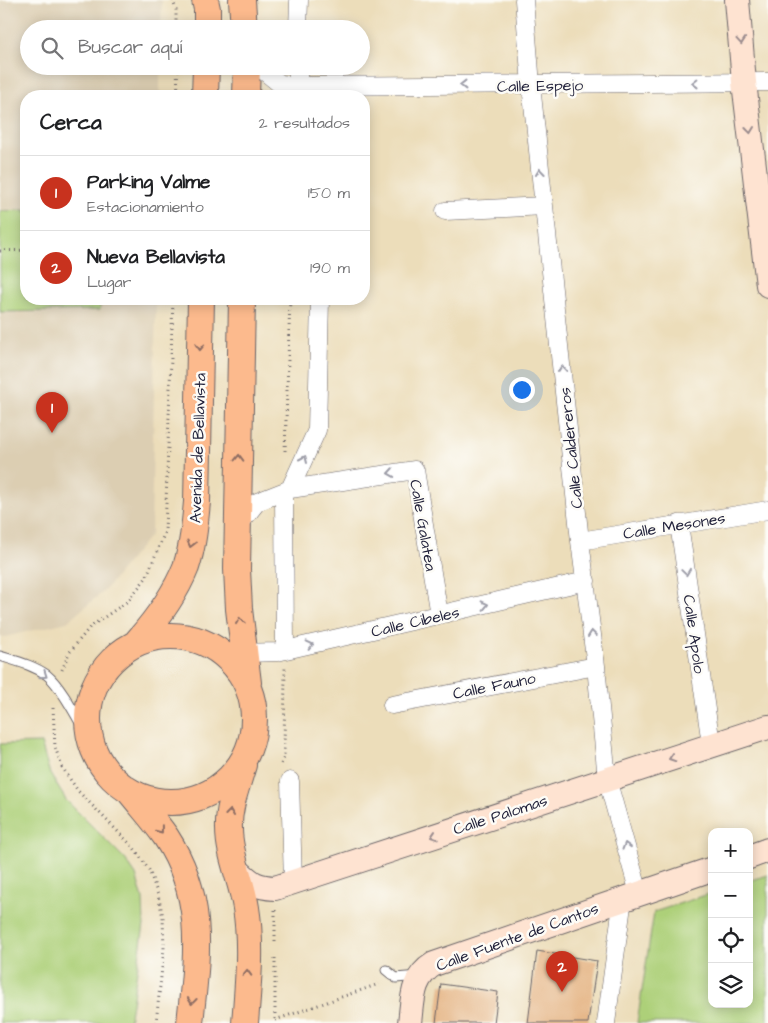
<!DOCTYPE html>
<html lang="es">
<head>
<meta charset="utf-8">
<style>
	body { margin:0; font-family:"Architects Daughter",sans-serif; background:#f6f6f6; color:#202124 }
	.controls { position:absolute; right:15px; bottom:15px; display:grid; overflow:hidden; border-radius:10px; box-shadow:0 2px 12px #0003 }
	.controls button { width:45px; height:45px; display:grid; place-items:center; padding:0; border:0; border-bottom:1px solid #e0e0e0; background:#fff; color:#202124; font:25px sans-serif }
	.you { position:absolute; left:521px; top:389px; width:18px; height:18px; margin:-12px; border:4px solid #fff; border-radius:50%; background:#1a73e8; box-shadow:0 0 0 8px #1a73e833 }
	.badge { display:grid; place-items:center; width:32px; height:32px; border-radius:50%; background:#c8321e; color:#fff; font-size:16px; font-weight:700 }
	.pin { position:absolute; translate:-50% -41px; filter:drop-shadow(0 1px 2px #0008) }
	.pin::after { content:''; position:absolute; top:26px; width:18px; height:15px; background:inherit; clip-path:polygon(0 0,100% 0,50% 100%) }
	.list { margin:0; padding:0; list-style:none }
	h2 { display:flex; justify-content:space-between; align-items:center; height:65px; margin:0; padding:0 20px; font-size:21px }
	h2 small { font-size:16px; font-weight:400; color:#757577 }
	.list li { display:grid; grid-template-columns:32px 1fr auto; gap:15px; align-items:center; box-sizing:border-box; height:75px; padding:0 20px; border-top:1px solid #e0e0e0 }
	.list b { display:block; font-size:19px; white-space:nowrap }
	.list p { margin:0; font-size:16px; white-space:nowrap; color:#757577 }
	.list em { font-size:16px; font-style:normal; color:#757577 }
	.icon { flex:none; width:28px; height:28px; fill:none; stroke:currentColor; stroke-width:2; stroke-linecap:round; stroke-linejoin:round }
	.map { position:relative; flex:none; width:768px; height:1023px; overflow:hidden }
	.search { position:absolute; background:#fff; box-shadow:0 2px 12px #0003; left:20px; top:20px; width:350px; height:55px; display:flex; align-items:center; gap:12px; box-sizing:border-box; padding:0 18px; border-radius:28px; color:#757577; font-size:19px }
	.panel { position:absolute; background:#fff; box-shadow:0 2px 12px #0003; left:20px; top:90px; width:350px; height:215px; border-radius:20px }
	.map>svg:first-child { display:block }
	.built { fill:#dcceb2 }
	.green { fill:#add079; stroke:#68795a }
	.building { fill:#e6b88a }
	.lines { fill:none; stroke-linecap:round; stroke-linejoin:round }
	.lane-casing { stroke:#696367; stroke-width:11 }
	.street-casing { stroke:#696367; stroke-width:19 }
	.secondary-casing { stroke:#696367; stroke-width:26 }
	.primary-casing { stroke:#696367; stroke-width:28 }
	.path { stroke:#696367; stroke-width:3; stroke-dasharray:1 4; stroke-linecap:butt }
	.lane { stroke:#fff; stroke-width:9 }
	.street { stroke:#fff; stroke-width:18 }
	.secondary { stroke:#fee3d1; stroke-width:24 }
	.primary { stroke:#fcba8d; stroke-width:26 }
	.oneway { stroke:#9b8c8e }
	.oneway2 { stroke:#9c9ca7 }
	.oneway3 { stroke:#8f6e64 }
	.labels { text-anchor:middle; stroke-width:5; stroke-linejoin:round; paint-order:stroke }
	.street-label { font-size:16px; fill:#22223b; stroke:#fdfcf7 }
</style>
</head>
<body>
<div class="map">
<svg width="768" height="1023" viewBox="0 0 768 1023">
	<rect width="100%" height="100%" fill="#fdfcf7"/>
	<filter id="ink" filterUnits="userSpaceOnUse"><feTurbulence type="fractalNoise" baseFrequency=".02" numOctaves="2"/><feDisplacementMap in="SourceGraphic" scale="10" xChannelSelector="R" yChannelSelector="G"/><feConvolveMatrix kernelMatrix="1 2 1 2 8 2 1 2 1" color-interpolation-filters="sRGB"/></filter>
	<filter id="wash" filterUnits="userSpaceOnUse"><feTurbulence type="fractalNoise" baseFrequency=".0096" numOctaves="4" result="noise"/><feDisplacementMap in="SourceGraphic" scale="20" xChannelSelector="R" yChannelSelector="G"/><feGaussianBlur stdDeviation="1.12" result="paint"/><feColorMatrix in="noise" values="0 0 0 0 0 0 0 0 0 0 0 0 0 0 0 0 0 1.4 0 .05"/><feComposite in="paint" operator="in"/></filter>
	<g filter="url(#wash)">
		<rect width="100%" height="100%" fill="#ecddba"/>
		<!-- built -->
		<path class="built" d="M0,0H162L161,29H29V66H160V96H26V299H156L151,534L105,590L67,622L5,637L0,636Z"/>
		<!-- green -->
		<path class="green" d="M26,210V299H100V310L0,312V211Z
			M41,743L50,774L66,800L125,859L136,875L143,899L144,925L129,1023H0V744Z
			M768,875V1023H637L654,912L712,893V1004H749V881Z"/>
		<g id="blocks">
			<!-- building -->
			<path class="building" d="M537,951L597,961L588,1023H528Z
				M441,984L498,992L494,1023H436Z"/>
		</g>
	</g>
	<g filter="url(#ink)">
		<use href="#blocks" fill-opacity="0" stroke="#696367" stroke-width="1"/>
		<g class="lines">
			<defs>
				<path id="lane" d="M0,656C16,661 33,665 47,675C62,687 79,722 90,740
					M386,970L396,978L418,976"/>
				<path id="street" d="M524,0L531,85L580,541L596,666L607,779L639,893
					M298,29L299,0
					M258,66L280,84L312,86L315,96
					M298,85V66
					M312,86L768,82
					M445,211L544,206
					M290,489L415,470L439,615
					M284,492L285,650
					M679,524L711,744
					M237,527L257,502L290,489L317,430L320,299
					M580,541L768,510
					M244,653L277,652L586,581
					M392,705L596,666
					M290,781L293,882
					M606,1023L623,898"/>
				<path id="secondary" d="M737,0L744,82L768,285
					M749,857L768,850
					M236,869C251,882 254,887 275,888L768,727
					M410,1023C413,1000 411,978 434,964L712,869"/>
				<path id="primary" d="M205,0L207,9V29
					M242,0L244,29
					M205,96L206,66
					M246,96L247,66
					M242,299L237,569L239,609L248,683
					M88 719a83 83 0 1 1 166 0a83 83 0 1 1-166 0Z
					M137,642C157,619 175,595 186,567C193,546 195,523 197,502L201,299
					M243,765C237,786 228,807 229,829C229,856 242,881 246,908C252,945 248,985 245,1023
					M130,792C142,807 155,821 166,837C206,898 197,955 190,1023"/>
			</defs>
			<!-- lane casing -->
			<use href="#lane" class="lane-casing"/>
			<!-- street casing -->
			<use href="#street" class="street-casing"/>
			<!-- secondary casing -->
			<use href="#secondary" class="secondary-casing"/>
			<!-- primary casing -->
			<use href="#primary" class="primary-casing"/>
			<!-- path -->
			<path class="path" d="M173,0L176,10V29
				M177,66L178,96
				M0,251L26,250
				M285,451L290,299
				M62,670L69,653L90,627L128,601L146,578L165,532L173,299
				M53,708L55,747L62,767L78,791L134,848L149,870L158,895L163,917L164,949L156,1023
				M281,764L284,757L285,668
				M275,910V942
				M275,958V1023
				M275,1020L379,984"/>
			<!-- lane -->
			<use href="#lane" class="lane"/>
			<!-- street -->
			<use href="#street" class="street"/>
			<!-- secondary -->
			<use href="#secondary" class="secondary"/>
			<!-- primary -->
			<use href="#primary" class="primary"/>
		</g>
		<!-- one-way arrows -->
		<defs><path id="oneway-chevron" d="M-2-3.5L2.5 0L-2 3.5" fill="none" stroke-width="1.6" stroke-linecap="round" stroke-linejoin="round" transform="scale(1.25)"/></defs>
		<g class="oneway">
			<use href="#oneway-chevron" transform="translate(741 41) rotate(85)"/>
			<use href="#oneway-chevron" transform="translate(750 130) rotate(83)"/>
			<use href="#oneway-chevron" transform="translate(672 758) rotate(162)"/>
			<use href="#oneway-chevron" transform="translate(434 836) rotate(162)"/>
		</g>
		<g class="oneway2">
			<use href="#oneway-chevron" transform="translate(695 83) rotate(179)"/>
			<use href="#oneway-chevron" transform="translate(463 85) rotate(180)"/>
			<use href="#oneway-chevron" transform="translate(540 172) rotate(-96)"/>
			<use href="#oneway-chevron" transform="translate(562 369) rotate(-96)"/>
			<use href="#oneway-chevron" transform="translate(304 459) rotate(-66)"/>
			<use href="#oneway-chevron" transform="translate(391 473) rotate(171)"/>
			<use href="#oneway-chevron" transform="translate(686 572) rotate(82)"/>
			<use href="#oneway-chevron" transform="translate(485 605) rotate(-13)"/>
			<use href="#oneway-chevron" transform="translate(592 634) rotate(-97)"/>
			<use href="#oneway-chevron" transform="translate(310 645) rotate(-13)"/>
			<use href="#oneway-chevron" transform="translate(44 675) rotate(35)"/>
			<use href="#oneway-chevron" transform="translate(626 846) rotate(-106)"/>
		</g>
		<g class="oneway3">
			<use href="#oneway-chevron" transform="translate(200 347) rotate(91)"/>
			<use href="#oneway-chevron" transform="translate(239 458) rotate(-89)"/>
			<use href="#oneway-chevron" transform="translate(191 544) rotate(104)"/>
			<use href="#oneway-chevron" transform="translate(240 621) rotate(-98)"/>
			<use href="#oneway-chevron" transform="translate(230 813) rotate(-84)"/>
			<use href="#oneway-chevron" transform="translate(160 830) rotate(52)"/>
			<use href="#oneway-chevron" transform="translate(247 973) rotate(-88)"/>
			<use href="#oneway-chevron" transform="translate(192 1001) rotate(96)"/>
		</g>
	</g>
	<g class="labels">
		<!-- street labels -->
		<g class="street-label">
			<text transform="translate(540 85) rotate(-1)" y="6">Calle Espejo</text>
			<text transform="translate(197 448) rotate(-88)" y="6">Avenida de Bellavista</text>
			<text transform="translate(570 448) rotate(-96)" y="6">Calle Caldereros</text>
			<text transform="translate(424 525) rotate(80)" y="6">Calle Galatea</text>
			<text transform="translate(674 525) rotate(-9)" y="6">Calle Mesones</text>
			<text transform="translate(415 621) rotate(-13)" y="6">Calle Cibeles</text>
			<text transform="translate(695 634) rotate(82)" y="6">Calle Apolo</text>
			<text transform="translate(494 685) rotate(-11)" y="6">Calle Fauno</text>
			<text transform="translate(500 814) rotate(-18)" y="6">Calle Palomas</text>
			<text transform="translate(517 936) rotate(-20)" y="6">Calle Fuente de Cantos</text>
		</g>
	</g>
</svg>
<div class="controls">
<button>+</button>
<button>−</button>
<button><svg class="icon" aria-label="locate" viewBox="0 0 24 24"><circle cx="12" cy="12" r="6"/><path d="M12 2v4M12 18v4M2 12h4M18 12h4"/></svg></button>
<button><svg class="icon" aria-label="layers" viewBox="0 0 24 24"><path d="M12 4l9 5-9 5-9-5zM3 14l9 5 9-5"/></svg></button>
</div>
<div class="you"></div>
<div class="pin badge" style="left:52px;top:433px">1</div>
<div class="pin badge" style="left:562px;top:992px">2</div>
<div class="search"><svg class="icon" aria-label="search" viewBox="0 0 24 24"><circle cx="10" cy="10" r="6"/><path d="M15 15l6 6"/></svg>Buscar aquí</div>
<section class="panel">
<h2>Cerca<small>2 resultados</small></h2>
<ul class="list">
<li><span class="badge">1</span><div><b>Parking Valme</b><p>Estacionamiento</p></div><em>150 m</em></li>
<li><span class="badge">2</span><div><b>Nueva Bellavista</b><p>Lugar</p></div><em>190 m</em></li>
</ul>
</section>
</div>
</body>
</html>
